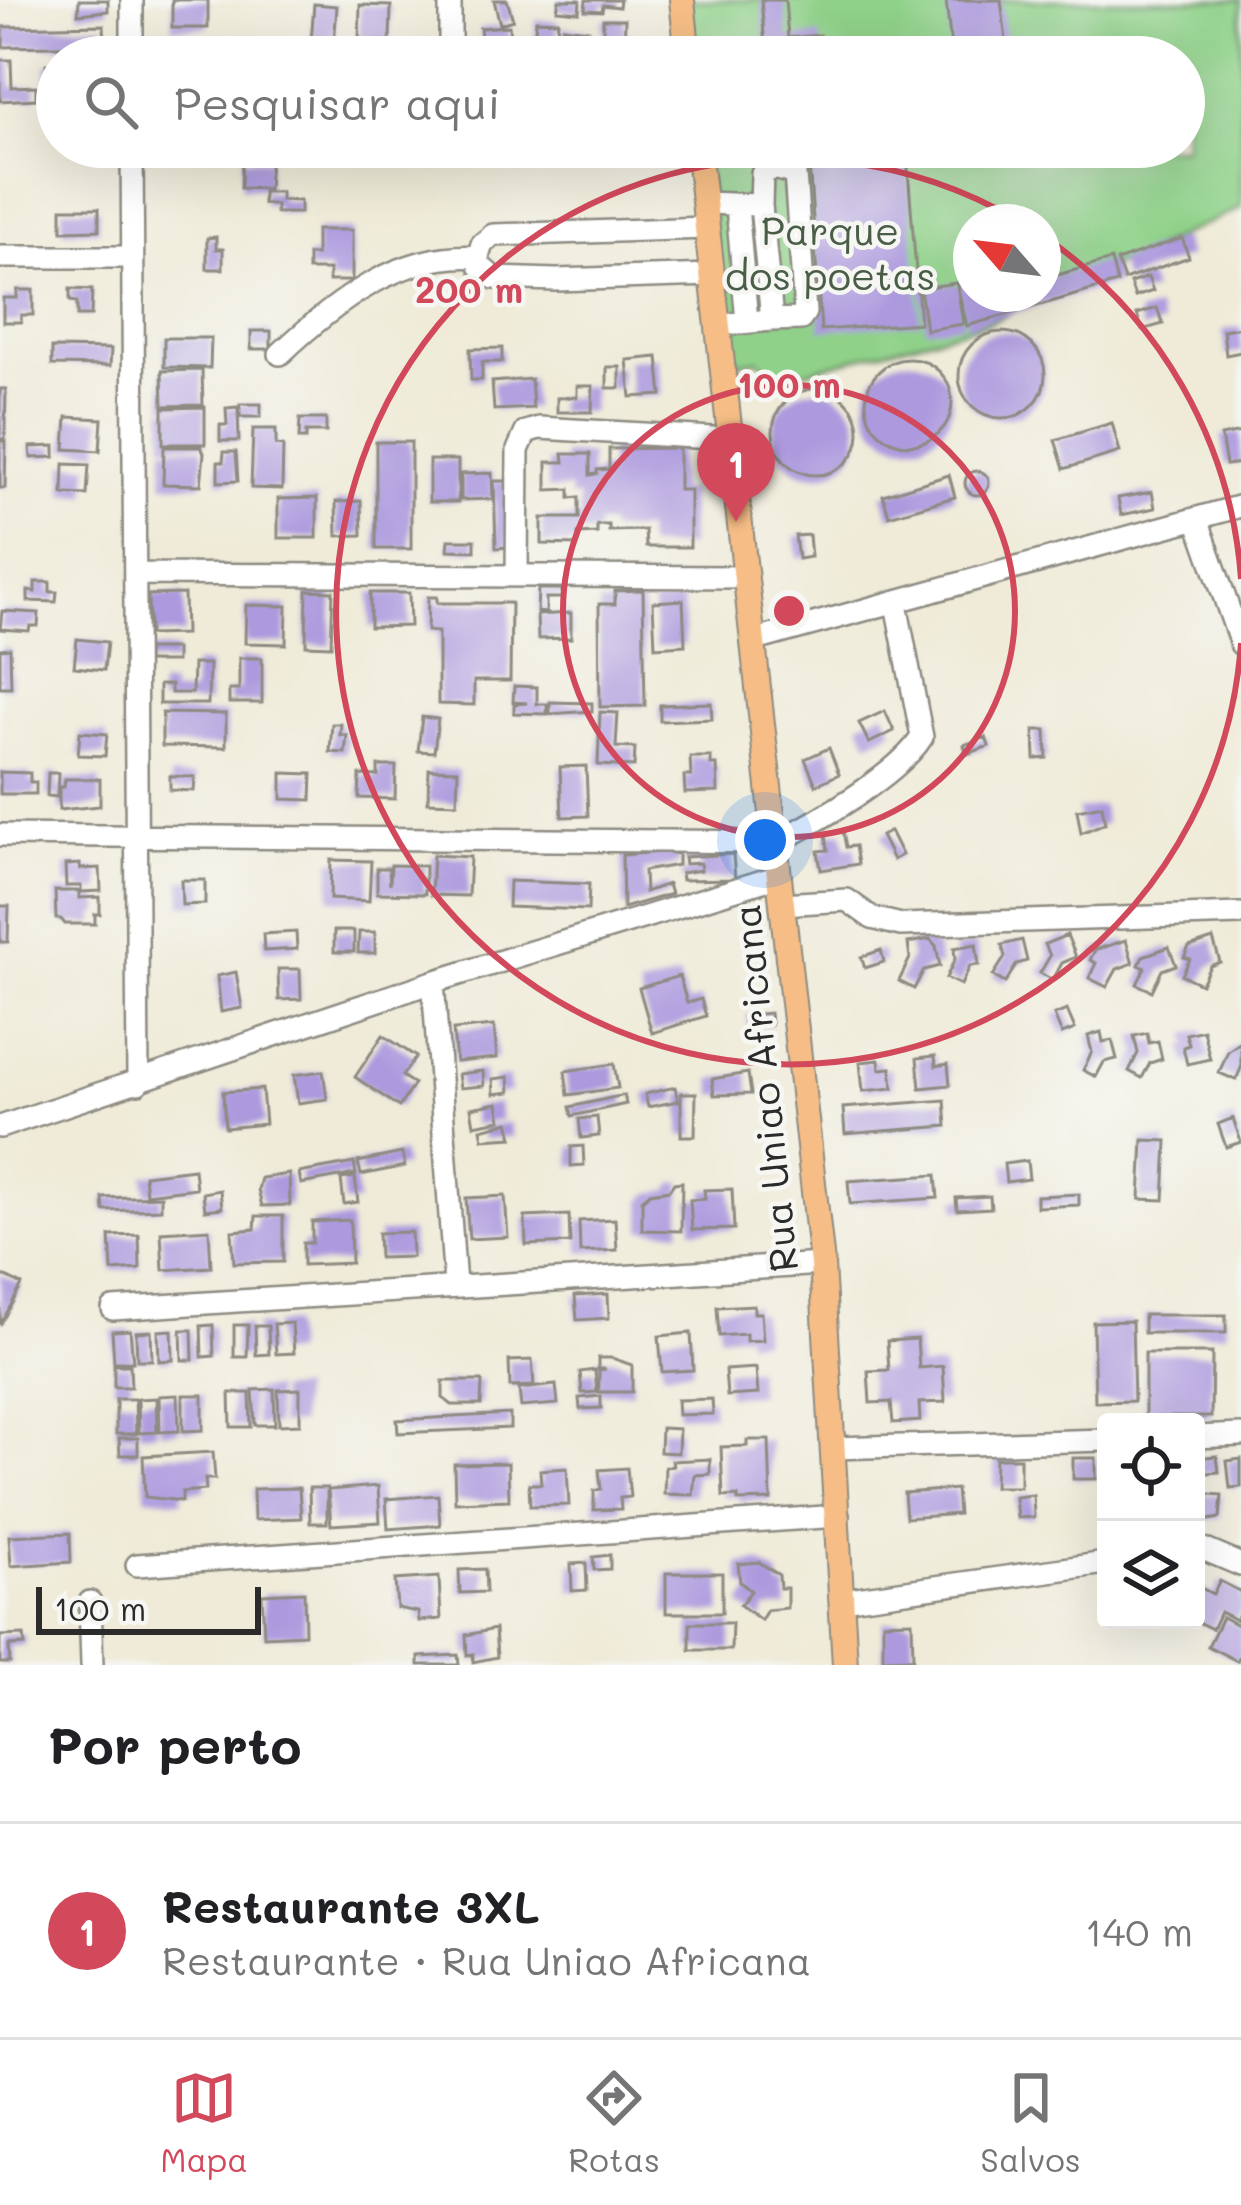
<!DOCTYPE html>
<html lang="pt">
<head>
<meta charset="utf-8">
<style>
	body { margin:0; font-family:Mali,sans-serif; background:#f2f2f2; color:#202124 }
	.controls { position:absolute; right:36px; bottom:36px; display:grid; overflow:hidden; border-radius:12px; box-shadow:0 12px 48px #0002 }
	.controls button { width:108px; height:108px; display:grid; place-items:center; padding:0; border:0; border-bottom:3px solid #e0e0e0; background:#fff; color:#202124; font:60px sans-serif }
	.compass { position:absolute; left:953px; top:204px; width:108px; height:108px; border-radius:50%; background:#fff; box-shadow:0 12px 48px #0002; rotate:298deg }
	.scale { position:absolute; left:36px; bottom:30px; width:225px; box-sizing:border-box; padding-left:12px; border:6px solid #2b2b2b; border-top:0; font-size:33px; line-height:42px; white-space:nowrap; color:#2b2b2b; -webkit-text-stroke:9px #f6f6f2; paint-order:stroke }
	.you { position:absolute; left:765px; top:840px; width:42px; height:42px; margin:-30px; border:9px solid #fff; border-radius:50%; background:#1a73e8; box-shadow:0 0 0 18px #1a73e833 }
	.badge { display:grid; place-items:center; width:78px; height:78px; border-radius:50%; background:#d1495b; color:#fff; font-size:39px; font-weight:700 }
	.pin { position:absolute; translate:-50% -99px; filter:drop-shadow(0 3px 6px #0008) }
	.pin::after { content:''; position:absolute; top:63px; width:42px; height:36px; background:inherit; clip-path:polygon(0 0,100% 0,50% 100%) }
	.list { margin:0; padding:0; list-style:none }
	h2 { display:flex; justify-content:space-between; align-items:center; height:156px; margin:0; padding:0 48px; font-size:51px }
	h2 small { font-size:39px; font-weight:400; color:#757577 }
	.list li { display:grid; grid-template-columns:78px 1fr auto; gap:36px; align-items:center; box-sizing:border-box; height:216px; padding:0 48px; border-top:3px solid #e0e0e0 }
	.list b { display:block; font-size:45px; white-space:nowrap }
	.list p { margin:0; font-size:39px; white-space:nowrap; color:#757577 }
	.list em { font-size:39px; font-style:normal; color:#757577 }
	.icon { flex:none; width:66px; height:66px; fill:none; stroke:currentColor; stroke-width:2; stroke-linecap:round; stroke-linejoin:round }
	.map { position:relative; flex:none; width:1241px; height:1665px; overflow:hidden }
	.search { position:absolute; background:#fff; box-shadow:0 12px 48px #0002; left:36px; right:36px; top:36px; height:132px; display:flex; align-items:center; gap:30px; box-sizing:border-box; padding:0 42px; border-radius:66px; color:#757577; font-size:45px }
	.sheet { height:372px; background:#fff }
	nav { display:flex; justify-content:space-around; align-items:center; box-sizing:border-box; height:168px; border-top:3px solid #e0e0e0; background:#fff; font-size:33px; color:#757577 }
	nav a { display:grid; justify-items:center; gap:6px }
	nav .on { color:#d1495b }
	.map>svg:first-child { display:block }
	.green { fill:#8fd189; stroke:#5d7e5a; stroke-width:3; fill-rule:evenodd }
	.building { fill:#ac99de }
	.lines { fill:none; stroke-linecap:round; stroke-linejoin:round }
	.minor-casing { stroke:#8d8b82; stroke-width:26 }
	.major-casing { stroke:#8d8b82; stroke-width:28 }
	.minor { stroke:#fff; stroke-width:21 }
	.major { stroke:#f6be86; stroke-width:24 }
	.ring { fill:none; stroke:#d1495b; stroke-width:6 }
	.labels { text-anchor:middle; stroke-width:9; stroke-linejoin:round; paint-order:stroke }
	.park-label { font-size:39px; fill:#495d47; stroke:#f6f6f2 }
	.street-label { font-size:39px; fill:#2b2b2b; stroke:#f6f6f2 }
	.centre { fill:#d1495b; stroke:#f6f6f2; stroke-width:6 }
	.ring-label { font-size:36px; text-anchor:middle; font-weight:bold; fill:#d1495b; stroke:#f6f6f2; stroke-width:9; stroke-linejoin:round; paint-order:stroke }
</style>
</head>
<body>
<div class="map">
<svg width="1241" height="1665" viewBox="0 0 1241 1665">
	<rect width="100%" height="100%" fill="#f6f6f2"/>
	<filter id="ink" filterUnits="userSpaceOnUse"><feTurbulence type="fractalNoise" baseFrequency=".00833" numOctaves="2"/><feDisplacementMap in="SourceGraphic" scale="24" xChannelSelector="R" yChannelSelector="G"/><feConvolveMatrix kernelMatrix="1 2 1 2 8 2 1 2 1" color-interpolation-filters="sRGB"/></filter>
	<filter id="wash" filterUnits="userSpaceOnUse"><feTurbulence type="fractalNoise" baseFrequency=".004" numOctaves="4" result="noise"/><feDisplacementMap in="SourceGraphic" scale="48" xChannelSelector="R" yChannelSelector="G"/><feGaussianBlur stdDeviation="2.7" result="paint"/><feColorMatrix in="noise" values="0 0 0 0 0 0 0 0 0 0 0 0 0 0 0 0 0 1.4 0 .05"/><feComposite in="paint" operator="in"/></filter>
	<g filter="url(#wash)">
		<rect width="100%" height="100%" fill="#efebd8"/>
		<!-- green -->
		<path class="green" d="M687,0H1241V208L988,323L781,378L758,360L729,364L704,147H1184V57H694ZM971,222H1043V294H971Z"/>
		<g id="blocks">
			<!-- building -->
			<path class="building" d="M79,0H108V11L78,14Z
				M172,0H208V28H172Z
				M494,0H507L513,20L500,24Z
				M559,0H580L579,12L557,10Z
				M586,0H620L619,7L603,5L602,11L585,10Z
				M761,0H785L788,38L820,35L822,57H766Z
				M946,0H1001L1008,57H952Z
				M314,4L337,6L333,57L310,55Z
				M360,5L391,6L390,41H359Z
				M603,19H625L624,55H602V47H596V37H603Z
				M536,20L558,21L556,46L534,44Z
				M104,25L105,45L3,47V27Z
				M509,26L511,54L483,57L480,28Z
				M563,27L589,30L586,55L560,52Z
				M0,60H11L12,87L36,86V99L0,101Z
				M57,63V93H48L46,64Z
				M907,156L920,323L821,330L809,163Z
				M242,159L270,160L268,189L241,188Z
				M263,192H281V200L300,201V213H276V205L263,204Z
				M62,208H99V230L62,231Z
				M316,230H352V281H329V270H308V255H316Z
				M216,237V249H223V269H207V238Z
				M1182,238L1189,257L1124,280L1117,261Z
				M1111,260L1117,283L967,326L957,286L971,282V294H1043V279Z
				M1148,277L1153,291L1135,297L1130,283Z
				M957,283L963,324L926,330L920,288Z
				M70,289L92,290L91,316H77V302L70,301Z
				M17,290H33V315H21V322H3V298H17Z
				M1157,308L1163,324L1142,330L1137,314Z
				M1241,327V352L1226,355L1223,330Z
				M251,331H271V349H251Z
				M959 375a43 43 0 1 1 86 0a43 43 0 1 1-86 0Z
				M164,338H211L210,368L164,367Z
				M52,348L111,349L110,366L52,365Z
				M502,348V362H482V380H471L470,349Z
				M658,357L662,395L631,397L627,360Z
				M866 402a43 43 0 1 1 86 0a43 43 0 1 1-86 0Z
				M607,367H620V388H607Z
				M202,370L203,405L163,406L162,371Z
				M531,379L533,408L494,410L492,382Z
				M577,386H593L592,412H557V398L577,397Z
				M773 432a43 43 0 1 1 86 0a43 43 0 1 1-86 0Z
				M0,389H6L5,439H0Z
				M240,404H261V417H240Z
				M205,407V444H163V408Z
				M238,407L239,441H220V425H227L226,408Z
				M67,417L102,419L100,451L65,449Z
				M300,419H326V432H306V439H299Z
				M1112,423L1120,452L1064,469L1055,440Z
				M253,429H276V445L283,446L282,489L251,488Z
				M1241,432V463L1226,465L1221,436Z
				M0,441H6L5,488H0Z
				M376,442H411V549H376Z
				M55,446V457L31,458L30,447Z
				M164,447H201L204,453L201,485L163,484Z
				M679,448V490H690V547H646L645,530L609,531V525H597V533L578,534V545L542,544V518H579V497L570,498V489L547,490V462H564L563,454H590V475L597,474V470L609,469V449Z
				M224,452H236L238,481L218,482V462H223Z
				M429,460H458V502H429Z
				M64,464L89,465L87,495L63,494Z
				M965 483a12 12 0 1 1 24 0a12 12 0 1 1-24 0Z
				M492,473L493,499L461,500V474Z
				M949,475L955,497L889,516L883,495Z
				M494,481H508L509,547L496,548Z
				M1152,492L1155,508L1121,515L1118,498Z
				M317,498V538H278V499Z
				M361,501L362,535L337,536L336,502Z
				M809,535L811,557L798,559L795,536Z
				M449,540H475V551L448,550Z
				M35,582H50V592H57L56,602L28,601V591L35,592Z
				M538,589H562V598H546V613L537,612Z
				M307,590L333,591L331,646L306,645Z
				M643,590L645,706L600,707L599,604H615V591Z
				M370,593H409L410,626L370,627Z
				M184,594L185,634L149,635L148,595Z
				M428,597H437V603H511L510,681H474V705L438,704V632L427,631Z
				M683,600L685,645L655,647L653,602Z
				M246,605L287,606L286,644L245,643Z
				M2,611L39,613L38,626H30L29,631L0,629Z
				M571,613V638L538,639L537,615Z
				M77,639L107,642L104,670L74,667Z
				M10,648L11,687H0V649Z
				M147,649H176V662H147Z
				M239,658H262V703H229V690H239Z
				M193,664H209L208,704H159V685H171V693H192Z
				M514,686L537,687V704H547V714L514,713V704L527,703L513,702Z
				M550,702L592,703V711L550,714Z
				M711,703L712,719L660,721V705Z
				M885,711L894,731L869,743L859,723Z
				M600,712L618,713L616,747L635,748L634,767L598,765Z
				M162,713L226,714V747L162,746Z
				M422,717L438,719L434,752L418,751Z
				M332,724H341L340,735H347L345,753L330,752Z
				M1034,730H1046L1047,758L1035,759Z
				M80,732L107,734L105,756L78,755Z
				M986,737L989,746L967,754L964,745Z
				M829,748L839,774L816,785L805,759Z
				M690,757H711V765H717L718,792L685,793L684,776H691Z
				M378,766H396L395,799L359,798L360,775L378,776Z
				M586,766L588,816L562,817L560,767Z
				M429,769L458,770L457,803L428,802Z
				M0,772L30,773V782H36V794H0Z
				M48,773H58L57,797L47,796Z
				M282,773L312,774L311,800L282,799Z
				M170,776L195,777L194,791L170,790Z
				M65,779H100V806L59,810V787H64Z
				M1102,805L1105,823L1081,833L1077,810Z
				M843,831L846,847L855,846L858,864L821,870L818,851L828,850L826,834Z
				M890,831L902,855L893,860L881,836Z
				M662,852L678,854V865L644,871L645,892L668,884L671,894L623,908L622,855Z
				M733,854L735,879L682,880L681,873L701,870L700,863L685,864L684,857Z
				M433,855L470,857L468,896L431,895Z
				M331,860L371,861L369,901L330,899Z
				M80,864V869L100,868L101,891L81,892V886H66L65,865Z
				M391,865L425,866V894L377,893V868H389L390,884Z
				M181,880H205V904L182,905Z
				M509,881L589,884L588,910L508,907Z
				M55,891H79V898L100,897V914H95V924H65L61,919H56Z
				M0,906H9L8,942H0Z
				M334,931H354V952H334Z
				M296,932L297,949L264,951L263,934Z
				M359,932H375V953H358Z
				M1067,935L1076,957L1062,963L1053,980L1040,973L1050,956L1045,944Z
				M930,939L936,946L940,966L924,970L914,989L899,981L910,958L908,943Z
				M1213,939L1220,962L1210,966L1201,984L1182,975L1190,959L1184,957L1189,947Z
				M1022,940L1027,961L1017,964L1005,983L993,976L1005,957L1002,945Z
				M1126,940L1133,963L1117,969L1107,987L1089,978L1096,963L1090,960L1095,950Z
				M976,944L979,965L970,966L961,985L946,978L955,959L954,948Z
				M1169,947L1176,965L1162,970L1152,991L1137,984L1145,968L1139,965L1143,956Z
				M881,950L884,962L865,968L861,957Z
				M278,969H300L301,999L279,1000Z
				M236,972L242,1008L221,1012L217,976Z
				M679,976L687,1003L701,999L706,1016L652,1033L639,988Z
				M1067,1010L1075,1029L1062,1034L1054,1015Z
				M770,1013L771,1025L748,1026L747,1015Z
				M494,1026L497,1058L456,1062L453,1030Z
				M1203,1030L1210,1059L1187,1064L1183,1047L1189,1045L1186,1034Z
				M1101,1032L1103,1042L1112,1040L1117,1059L1104,1062L1096,1077L1083,1070L1092,1052L1088,1036Z
				M1147,1033L1149,1043L1158,1041L1162,1059L1150,1063L1142,1078L1129,1071L1138,1053L1134,1036Z
				M383,1035L416,1057L402,1076L414,1084L399,1107L355,1077Z
				M1241,1042V1068L1236,1080L1219,1073L1228,1051Z
				M935,1056L936,1066L948,1064L950,1085L920,1088L917,1058Z
				M879,1060L880,1069L891,1068L893,1088L863,1091L860,1062Z
				M614,1064L618,1088L568,1095L565,1071Z
				M323,1071L327,1099L298,1103L294,1075Z
				M483,1071L484,1086L460,1088L458,1074Z
				M748,1073L751,1094L714,1095L712,1079Z
				M509,1077L510,1092L494,1094L493,1079Z
				M675,1087L678,1101L648,1107L645,1094Z
				M262,1089L265,1124L225,1128L223,1092Z
				M681,1093H696L695,1136H681Z
				M624,1095L626,1104L572,1116L570,1107Z
				M945,1100L947,1126L845,1134L843,1108Z
				M498,1103L501,1120L474,1125L471,1108Z
				M597,1117L599,1136L581,1138L579,1119Z
				M1233,1118L1241,1142L1226,1147L1218,1124Z
				M509,1122L513,1137L483,1139L481,1129Z
				M1143,1140L1167,1141L1164,1200L1140,1199Z
				M583,1146L584,1165L571,1166V1147Z
				M402,1153L405,1166L361,1175L358,1162Z
				M1027,1161L1029,1179L1006,1182L1004,1164Z
				M354,1163L356,1174L301,1184L299,1173Z
				M194,1169L196,1188L146,1194L144,1175Z
				M289,1174L290,1205L262,1206L258,1190L261,1178Z
				M936,1175L938,1198L850,1204L848,1181Z
				M355,1177L358,1202L344,1204L341,1179Z
				M682,1182L681,1231L642,1230V1200L650,1193L669,1190L674,1183Z
				M732,1189L734,1229L692,1230L690,1200L705,1199L704,1190Z
				M220,1190L222,1208L205,1210L203,1193Z
				M1079,1194V1205L1037,1207V1196Z
				M161,1196V1209L104,1211L103,1198Z
				M505,1196L508,1237L469,1239L466,1198Z
				M990,1196L991,1208L957,1210L956,1198Z
				M569,1215L570,1243L526,1245L525,1217Z
				M256,1216H283V1262L234,1263L232,1231L255,1229Z
				M615,1219L617,1250L580,1252L579,1221Z
				M350,1220L351,1263L303,1265V1243H312V1222Z
				M209,1229L211,1267L163,1270L161,1232Z
				M411,1232L412,1257L379,1258L378,1233Z
				M139,1235L140,1269L112,1271L110,1236Z
				M0,1274L22,1285L0,1325Z
				M608,1294L609,1318L577,1320L575,1296Z
				M754,1305V1313H761L763,1340L746,1341V1334L719,1336L717,1307Z
				M1144,1315H1226V1333H1144Z
				M1132,1321L1134,1401L1095,1402L1093,1322Z
				M292,1323L294,1353L276,1354L274,1324Z
				M213,1325L214,1356L202,1357L201,1326Z
				M234,1325H248L247,1357H234Z
				M255,1326H268L269,1354L256,1355Z
				M130,1330L133,1362H114L112,1331Z
				M172,1330L173,1360L159,1361L158,1331Z
				M181,1330H192L193,1360H182Z
				M151,1331L152,1360H137L136,1332Z
				M691,1333L693,1370L662,1372L659,1336Z
				M917,1339L919,1368L943,1366L945,1402L919,1403L920,1421L893,1423L891,1402L870,1403L868,1371L889,1370L887,1341Z
				M1145,1353H1212L1211,1417H1145Z
				M598,1358H612L632,1365V1392H599V1370L606,1369H598Z
				M532,1360L534,1386L510,1387L509,1361Z
				M114,1365H130L131,1387H114Z
				M756,1368L758,1394L727,1396L725,1370Z
				M595,1370L597,1392L582,1393L580,1372Z
				M443,1381H482L481,1405H452L443,1398Z
				M556,1385L558,1404L521,1407L519,1389Z
				M274,1389L275,1425H255L253,1390Z
				M300,1389V1424L279,1425L278,1390Z
				M230,1393H250L251,1427H231Z
				M178,1395L179,1431L160,1432L159,1396Z
				M183,1395H203V1430L183,1431Z
				M601,1396V1408L580,1409L579,1398Z
				M156,1398L157,1432L139,1433L138,1399Z
				M116,1399H135L136,1434H116Z
				M712,1399L713,1414L678,1415L677,1400Z
				M510,1414V1428L398,1433L397,1420Z
				M661,1428L679,1429L678,1453L660,1452Z
				M119,1438H138V1455H120Z
				M747,1440H769L771,1500L738,1501V1496L723,1497L721,1447L747,1446Z
				M213,1452L215,1479H205L206,1490L182,1492V1501L145,1497L143,1456Z
				M1217,1456L1219,1472L1196,1474V1458Z
				M995,1458H1020V1487H994Z
				M1073,1458H1096V1479H1073Z
				M710,1459V1474L695,1475L693,1495L664,1494L665,1467L673,1466L672,1461Z
				M1241,1459V1487L1230,1488L1227,1461Z
				M508,1463L509,1500L455,1502L454,1464Z
				M567,1468L569,1505L530,1506L529,1484H541L540,1470Z
				M627,1468L630,1497L620,1498L621,1509L594,1510V1491L601,1489L599,1470Z
				M378,1486L380,1522L331,1525L328,1490Z
				M299,1488L301,1518L254,1520L253,1489Z
				M309,1488H327V1523H310Z
				M956,1489L958,1514L906,1518L904,1493Z
				M1199,1493L1222,1495L1220,1518L1197,1522Z
				M438,1495L440,1525L388,1529L386,1499Z
				M1033,1495L1034,1517L1017,1518L1015,1497Z
				M70,1533L71,1562L11,1566L9,1536Z
				M610,1555V1569L594,1570L593,1557Z
				M759,1562L779,1575L780,1588H787V1608L767,1610L761,1620L740,1605L751,1591L740,1582L738,1564Z
				M586,1563L587,1590L572,1591L571,1564Z
				M485,1569L486,1592L460,1593L459,1570Z
				M666,1573H722V1613H666Z
				M439,1577L441,1619L419,1621L418,1612L397,1608L395,1580Z
				M1220,1581L1241,1592V1610L1236,1620L1220,1612L1212,1629L1196,1621V1592L1199,1587L1213,1594Z
				M304,1592L305,1634L264,1636L262,1594Z
				M1222,1617L1241,1627V1653L1237,1661L1208,1646Z
				M912,1621L913,1658L883,1659V1622Z
				M690,1623H732L731,1650H690Z
				M495,1629L497,1657L473,1662V1654L467,1655L466,1635Z
				M24,1635L25,1645L9,1646L10,1663H0V1636Z
				M458,1655L459,1665H419V1657Z"/>
		</g>
	</g>
	<g filter="url(#ink)">
		<use href="#blocks" fill-opacity="0" stroke="#8d8b82" stroke-width="3"/>
		<g class="lines">
			<defs>
				<path id="minor" d="M132,57V0
					M450,57V0
					M132,147L138,1083
					M704,203L761,205L762,216L772,320L718,325
					M761,205L762,174L774,168L795,174L805,312L801,319L772,320
					M737,206L747,322
					M0,257H132
					M478,257L480,266L494,278L556,280L712,275
					M478,257L482,244L493,235L707,228
					M280,354C333,304 399,251 478,257
					M1197,519L1241,644
					M137,574L743,577
					M517,576L518,450L526,432L539,428L730,439
					M752,641L1241,506
					M0,835L777,842C818,821 898,775 922,737L896,604
					M782,904L847,900L872,918L901,925L1241,914
					M433,982L455,1285
					M0,1127L433,982L779,876
					M113,1309L822,1264
					M1196,1437L1241,1435
					M833,1448L1106,1440
					M1196,1546L1241,1565
					M137,1565L838,1516
					M842,1600L1106,1563
					M90,1602L92,1665"/>
				<path id="major" d="M682,0L688,57
					M698,147L822,1264L845,1665"/>
			</defs>
			<!-- minor casing -->
			<use href="#minor" class="minor-casing"/>
			<!-- major casing -->
			<use href="#major" class="major-casing"/>
			<!-- minor -->
			<use href="#minor" class="minor"/>
			<!-- major -->
			<use href="#major" class="major"/>
		</g>
	</g>
	<!-- distance rings -->
	<g class="ring">
		<circle cx="789" cy="611" r="226"/>
		<path d="M1241 643A453 453 0 1 1 1019 221M1046 238A453 453 0 0 1 1241 579"/>
	</g>
	<g class="labels">
		<!-- park labels -->
		<g class="park-label">
			<text x="830" y="245">Parque<tspan x="830" dy="45">dos poetas</tspan></text>
		</g>
		<!-- street labels -->
		<g class="street-label">
			<text transform="translate(765 1088) rotate(-96)" y="14">Rua Uniao Africana</text>
		</g>
	</g>
	<circle cx="789" cy="611" r="18" class="centre"/>
	<g class="ring-label">
		<text x="469" y="303">200 m</text>
		<text x="789" y="398">100 m</text>
	</g>
</svg>
<div class="controls">
<button><svg class="icon" aria-label="locate" viewBox="0 0 24 24"><circle cx="12" cy="12" r="6"/><path d="M12 2v4M12 18v4M2 12h4M18 12h4"/></svg></button>
<button><svg class="icon" aria-label="layers" viewBox="0 0 24 24"><path d="M12 4l9 5-9 5-9-5zM3 14l9 5 9-5"/></svg></button>
</div>
<svg class="compass" viewBox="-18 -18 36 36"><path d="M0-13l5 13h-10z" fill="#e53935"/><path d="M0 13l5-13h-10z" fill="#757577"/></svg>
<div class="scale">100 m</div>
<div class="you"></div>
<div class="pin badge" style="left:736px;top:522px">1</div>
<div class="search"><svg class="icon" aria-label="search" viewBox="0 0 24 24"><circle cx="10" cy="10" r="6"/><path d="M15 15l6 6"/></svg>Pesquisar aqui</div>
</div>
<section class="sheet">
<h2>Por perto<small></small></h2>
<ul class="list">
<li><span class="badge">1</span><div><b>Restaurante 3XL</b><p>Restaurante · Rua Uniao Africana</p></div><em>140 m</em></li>
</ul>
</section>
<nav>
<a class="on"><svg class="icon" aria-label="map" viewBox="0 0 24 24"><path d="M3 6l6-2 6 2 6-2v14l-6 2-6-2-6 2zM9 4v14M15 6v14"/></svg>Mapa</a>
<a><svg class="icon" aria-label="directions" viewBox="0 0 24 24"><path d="M12 3l9 9-9 9-9-9zM9 14v-3h6M13 9l2 2-2 2"/></svg>Rotas</a>
<a><svg class="icon" aria-label="saved" viewBox="0 0 24 24"><path d="M7 4h10v16l-5-4-5 4z"/></svg>Salvos</a>
</nav>
</body>
</html>
